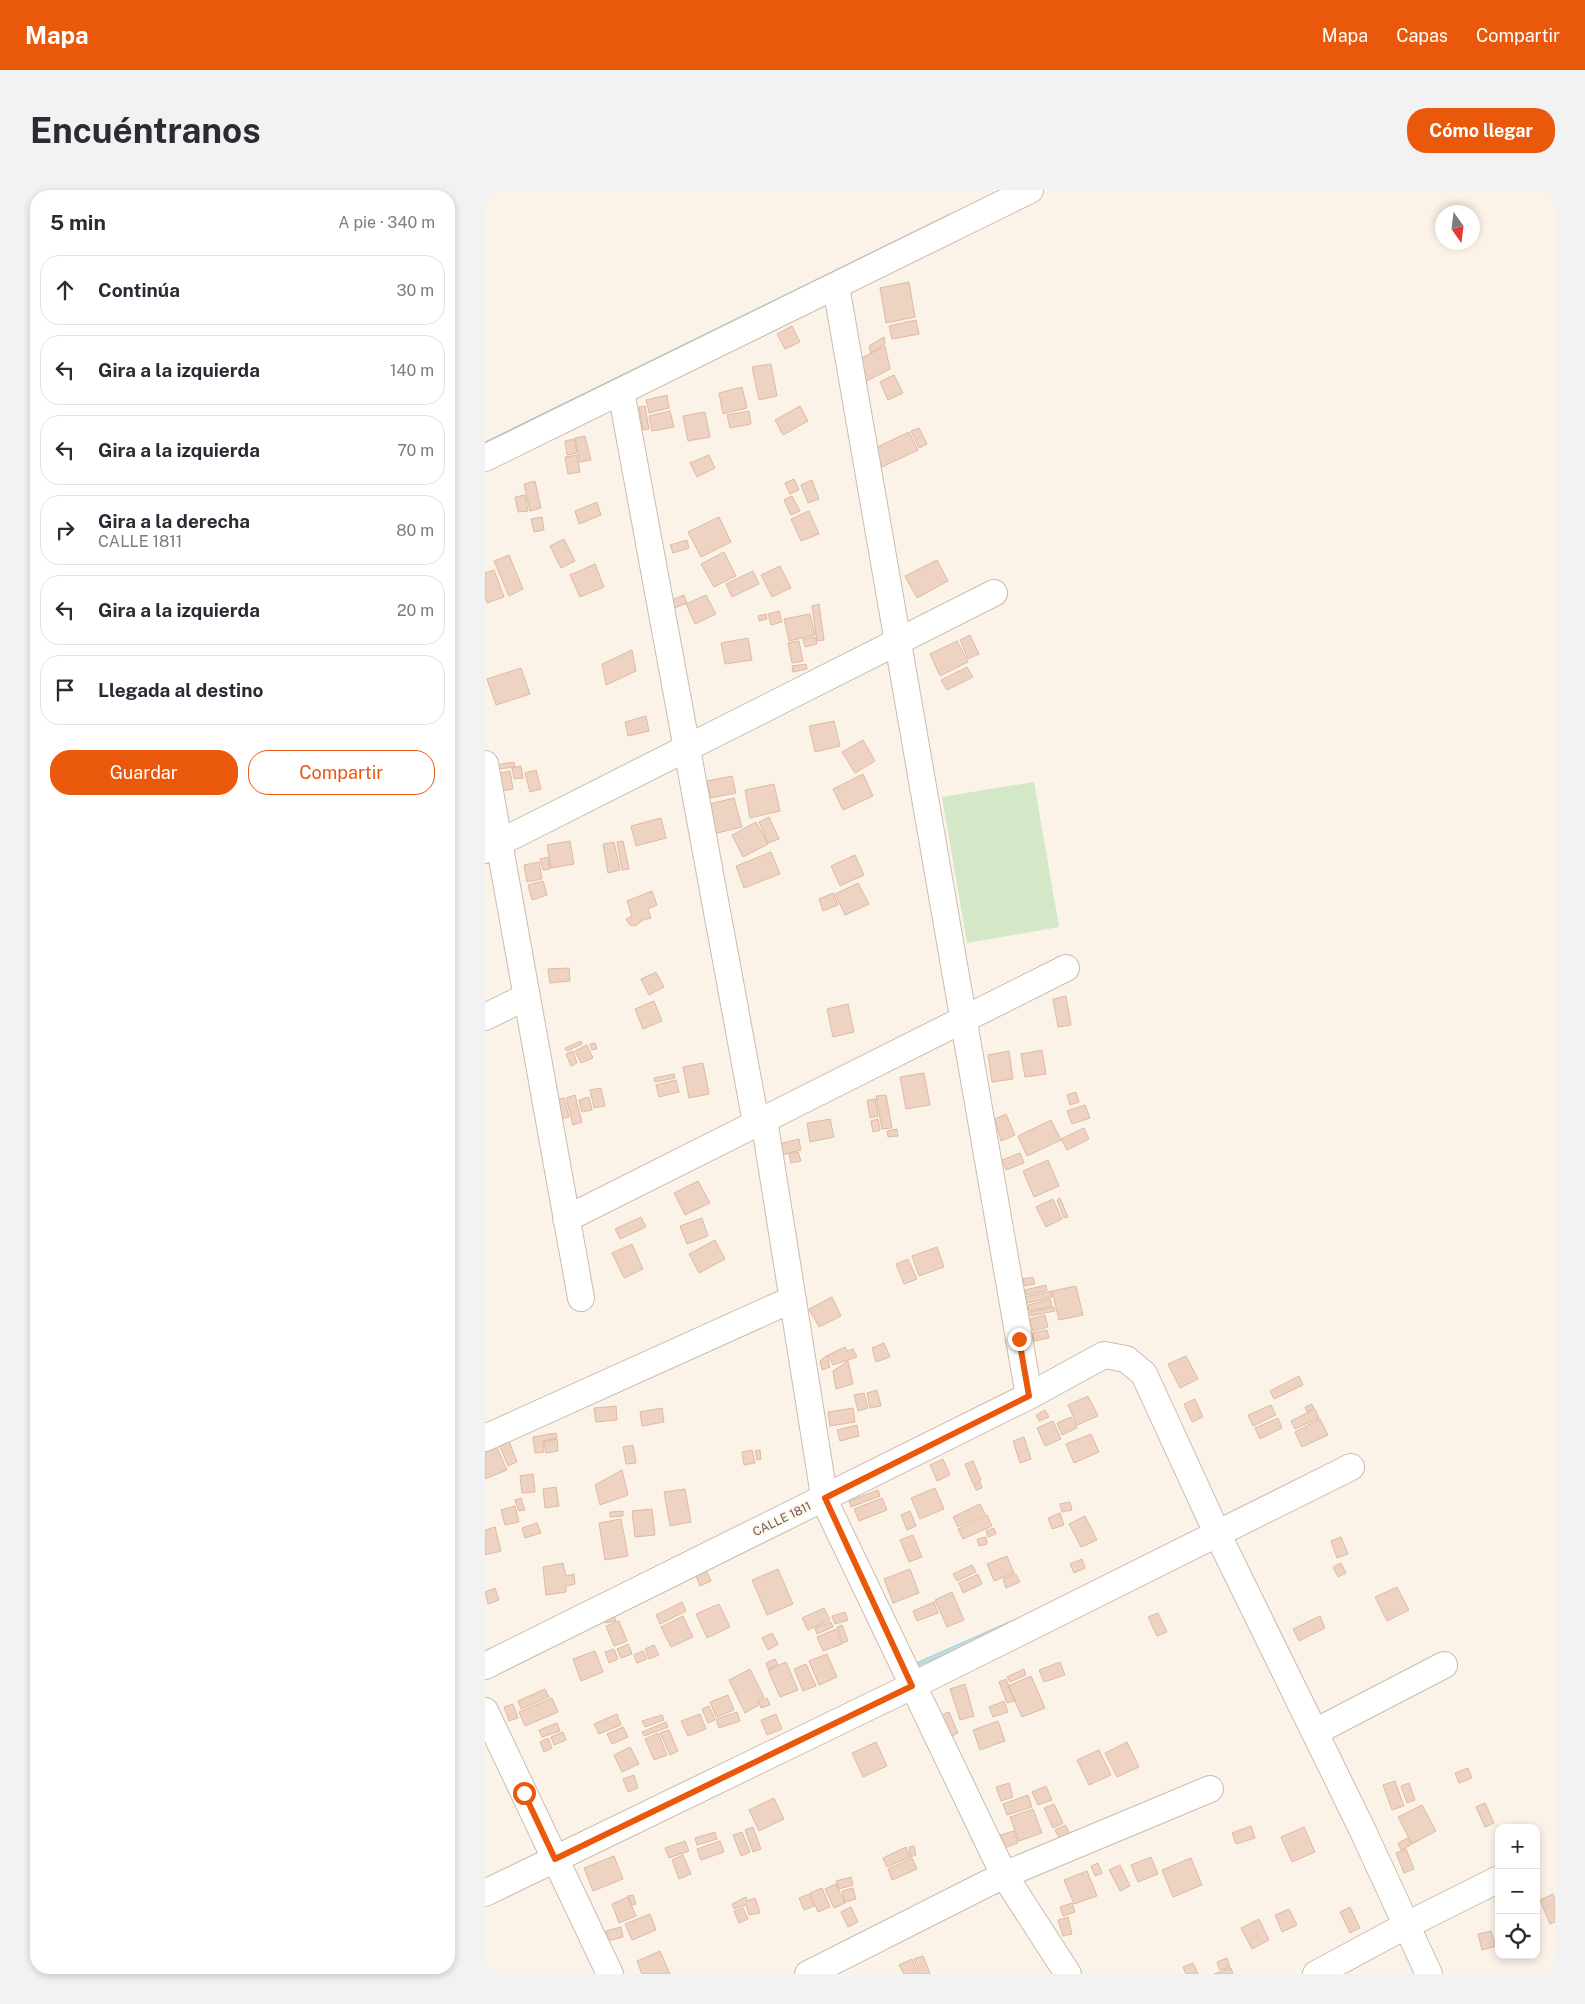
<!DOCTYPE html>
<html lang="es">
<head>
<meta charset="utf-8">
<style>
	body { margin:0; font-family:"Public Sans",sans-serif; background:#f2f2f3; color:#2b2b33 }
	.controls { position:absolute; right:15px; bottom:15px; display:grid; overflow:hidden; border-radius:10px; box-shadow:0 2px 8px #0003 }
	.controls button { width:45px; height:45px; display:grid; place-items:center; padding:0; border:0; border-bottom:1px solid #e1e1e2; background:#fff; color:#2b2b33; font:25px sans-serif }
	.compass { position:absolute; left:950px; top:15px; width:45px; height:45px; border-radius:50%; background:#fff; box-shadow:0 2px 8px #0003; rotate:166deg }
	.stop { position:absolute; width:15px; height:15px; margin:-11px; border:4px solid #ea580c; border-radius:50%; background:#fff }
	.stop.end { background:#ea580c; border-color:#fff; box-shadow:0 1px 5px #0008 }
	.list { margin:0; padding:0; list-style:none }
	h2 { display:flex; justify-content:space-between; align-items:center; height:65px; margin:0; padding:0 20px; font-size:21px }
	h2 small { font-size:16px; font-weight:400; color:#7c7c81 }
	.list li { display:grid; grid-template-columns:32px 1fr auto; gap:15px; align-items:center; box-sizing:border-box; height:70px; margin:0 10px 10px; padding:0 10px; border:1px solid #e1e1e2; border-radius:20px }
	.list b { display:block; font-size:19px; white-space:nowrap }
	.list p { margin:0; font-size:16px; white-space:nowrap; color:#7c7c81 }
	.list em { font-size:16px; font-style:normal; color:#7c7c81 }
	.actions { display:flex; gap:10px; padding:15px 20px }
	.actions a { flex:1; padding:11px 0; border:1px solid #ea580c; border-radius:20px; text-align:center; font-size:18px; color:#ea580c }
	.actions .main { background:#ea580c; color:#fff }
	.icon { flex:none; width:28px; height:28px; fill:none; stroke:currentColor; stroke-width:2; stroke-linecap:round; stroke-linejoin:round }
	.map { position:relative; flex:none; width:1070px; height:1784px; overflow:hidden; border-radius:20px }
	header { display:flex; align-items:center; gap:30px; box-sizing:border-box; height:70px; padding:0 25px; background:#ea580c; color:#fff }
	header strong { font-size:24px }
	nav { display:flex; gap:28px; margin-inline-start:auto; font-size:18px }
	.intro { display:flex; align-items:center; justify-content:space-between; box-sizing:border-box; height:120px; padding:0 30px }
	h1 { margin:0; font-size:35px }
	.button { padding:12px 22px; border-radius:20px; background:#ea580c; color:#fff; font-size:18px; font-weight:700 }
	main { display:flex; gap:30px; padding:0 30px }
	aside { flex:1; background:#fff; border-radius:20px; box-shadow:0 2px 8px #0003 }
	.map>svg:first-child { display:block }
	.green { fill:#d4e7c7 }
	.water { fill:#bedee3; stroke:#a5cdd4 }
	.building { fill:#eed3c2; stroke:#dfbaa3 }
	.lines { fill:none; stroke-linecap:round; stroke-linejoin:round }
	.minor-casing { stroke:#ccbbaf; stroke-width:28 }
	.minor { stroke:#fff; stroke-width:26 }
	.route { stroke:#ea580c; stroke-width:6 }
	.labels { text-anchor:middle; stroke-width:4; stroke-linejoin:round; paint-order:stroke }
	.street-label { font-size:12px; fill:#735b4e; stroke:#fef7ee }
</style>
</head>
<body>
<header>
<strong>Mapa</strong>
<nav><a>Mapa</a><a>Capas</a><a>Compartir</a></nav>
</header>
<div class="intro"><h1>Encuéntranos</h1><a class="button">Cómo llegar</a></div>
<main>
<aside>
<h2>5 min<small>A pie · 340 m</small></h2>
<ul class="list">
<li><svg class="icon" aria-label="ahead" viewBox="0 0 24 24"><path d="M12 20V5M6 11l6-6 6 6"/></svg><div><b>Continúa</b></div><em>30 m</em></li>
<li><svg class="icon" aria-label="left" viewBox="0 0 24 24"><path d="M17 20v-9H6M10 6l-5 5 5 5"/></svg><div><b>Gira a la izquierda</b></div><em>140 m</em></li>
<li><svg class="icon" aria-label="left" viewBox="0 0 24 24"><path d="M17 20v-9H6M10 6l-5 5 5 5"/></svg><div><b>Gira a la izquierda</b></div><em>70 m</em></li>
<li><svg class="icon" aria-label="right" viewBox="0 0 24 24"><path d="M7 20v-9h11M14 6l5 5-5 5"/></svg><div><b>Gira a la derecha</b><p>CALLE 1811</p></div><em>80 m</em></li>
<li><svg class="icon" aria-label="left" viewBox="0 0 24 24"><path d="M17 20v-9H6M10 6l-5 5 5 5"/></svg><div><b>Gira a la izquierda</b></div><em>20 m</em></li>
<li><svg class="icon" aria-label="arrive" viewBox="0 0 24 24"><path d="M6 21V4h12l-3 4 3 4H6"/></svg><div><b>Llegada al destino</b></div></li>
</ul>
<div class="actions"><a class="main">Guardar</a><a>Compartir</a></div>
</aside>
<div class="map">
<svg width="1070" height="1784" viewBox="0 0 1070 1784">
	<rect width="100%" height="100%" fill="#fbf3e8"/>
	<!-- green -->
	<path class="green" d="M549,592L574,737L482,753L457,607Z"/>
	<!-- water -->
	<path class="water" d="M465,24L467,26L0,255V252Z
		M590,1403L591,1406L433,1476L431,1473Z"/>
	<!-- building -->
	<path class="building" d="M424,92L430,127L401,133L395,98Z
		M431,130L434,144L407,149L404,136Z
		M307,136L315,152L300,159L292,144Z
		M399,147L400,154L386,163L384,156Z
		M400,156L405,179L376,194L371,171Z
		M286,174L292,206L274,210L267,177Z
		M409,185L418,203L403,210L395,192Z
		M257,197L262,218L238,224L234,203Z
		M182,205L184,218L164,223L161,210Z
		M160,216L164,239L158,240L154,217Z
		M315,216L323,231L298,245L290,230Z
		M185,221L189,237L167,241L164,226Z
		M264,221L266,234L245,238L242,225Z
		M220,222L225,247L203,251L198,226Z
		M434,238L442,254L434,258L426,241Z
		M424,242L433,260L397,277L388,259Z
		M100,246L106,270L95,272L90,248Z
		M89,249L92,263L82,265L80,251Z
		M92,265L95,282L83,284L80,267Z
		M224,265L230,278L212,287L205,273Z
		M309,289L314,300L305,304L300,293Z
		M327,290L334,309L323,313L316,295Z
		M50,291L56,318L45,321L39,294Z
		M40,305L43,321L33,322L30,307Z
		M307,306L315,321L306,325L299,310Z
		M112,312L116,325L94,334L90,321Z
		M324,321L334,344L316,351L306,329Z
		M57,327L59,340L49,342L46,329Z
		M234,327L246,352L216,367L203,342Z
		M79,349L90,371L76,378L65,356Z
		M202,350L204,358L188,363L185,355Z
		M239,362L251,386L229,397L216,374Z
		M24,365L38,399L24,406L9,371Z
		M452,370L463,391L432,408L420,386Z
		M110,374L119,397L95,407L85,385Z
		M295,376L306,398L287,407L276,385Z
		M9,380L19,407L2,413L0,407V383Z
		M268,381L274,394L247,407L241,394Z
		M199,405L202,413L185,420L182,412Z
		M221,405L231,424L210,434L201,414Z
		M334,414L339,450L332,451L327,416Z
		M294,421L297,432L286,435L283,424Z
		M281,424L282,429L274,431L273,426Z
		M325,424L330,445L304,451L299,429Z
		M485,445L494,464L483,469L475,450Z
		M330,447L332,454L320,457L318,449Z
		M263,448L267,470L240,474L236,453Z
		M314,451L318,471L307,473L303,453Z
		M472,451L483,472L455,486L445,464Z
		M147,460L151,481L121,495L117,474Z
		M321,474L322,479L308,482L307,476Z
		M482,477L488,487L462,500L456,490Z
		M36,478L45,504L11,515L2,489Z
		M161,526L164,541L143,546L140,532Z
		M349,531L355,556L330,562L324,536Z
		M378,550L390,571L370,583L357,562Z
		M29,572L30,577L13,579L12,575Z
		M36,576L38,588L29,589L27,578Z
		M51,580L56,599L45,602L40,583Z
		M25,581L28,599L17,601L14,583Z
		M378,584L388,606L358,620L348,599Z
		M247,586L251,603L226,608L222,591Z
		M289,594L295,621L265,628L260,600Z
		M249,608L257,637L224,645L217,616Z
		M284,627L294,649L283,653L274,632Z
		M176,628L181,648L151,656L146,636Z
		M271,632L283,654L258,667L247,645Z
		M85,651L89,674L66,678L62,655Z
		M138,651L144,679L137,680L132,652Z
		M129,652L135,680L123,683L118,654Z
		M286,662L295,684L259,698L251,676Z
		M370,665L379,685L355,696L346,676Z
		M63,667L65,679L58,680L55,669Z
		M54,672L57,689L42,692L39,675Z
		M58,691L62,705L47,710L43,695Z
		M373,693L384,714L360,725L350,704Z
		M167,701L172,715L163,719L166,728L158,730L150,736L145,735L141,729L147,726L142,711Z
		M348,703L353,715L338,721L334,709Z
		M84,778L85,791L65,793L63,779Z
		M171,782L179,797L164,805L156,789Z
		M581,806L586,835L573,837L568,809Z
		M169,811L177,831L158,839L150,819Z
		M363,814L369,842L348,847L342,819Z
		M96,851L97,854L82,861L80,858Z
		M110,853L112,859L107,860L105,854Z
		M102,855L108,868L96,873L90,861Z
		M557,860L561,884L540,887L536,864Z
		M88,861L92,873L86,876L81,864Z
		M524,861L528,889L507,892L503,865Z
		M218,873L224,904L204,908L198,877Z
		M439,883L445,915L421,919L415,887Z
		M189,884L190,888L170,892L169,888Z
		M191,890L194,902L174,907L171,895Z
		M116,898L120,916L109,918L105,900Z
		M591,902L594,912L585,915L582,905Z
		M90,905L97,932L88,935L81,908Z
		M401,905L407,938L397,939L391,906Z
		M104,907L107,920L97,922L94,910Z
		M79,908L84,927L71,930L67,911Z
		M390,909L393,926L385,928L382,910Z
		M600,915L605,928L587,934L582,921Z
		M521,924L530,945L516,951L510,929Z
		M345,929L349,947L325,952L322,933Z
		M393,929L395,940L388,942L386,931Z
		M566,930L576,950L542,966L533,946Z
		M599,938L604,949L582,960L576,949Z
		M412,939L413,946L403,947L402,941Z
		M314,949L316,960L296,965L294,954Z
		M313,962L316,971L306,973L304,964Z
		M535,963L539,973L521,980L517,970Z
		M563,970L574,996L549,1007L538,981Z
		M213,991L225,1013L200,1025L189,1003Z
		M575,1008L583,1027L579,1028L572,1010Z
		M568,1009L577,1029L561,1037L551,1017Z
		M156,1027L161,1037L135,1049L130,1039Z
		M217,1028L223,1046L202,1054L195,1036Z
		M230,1050L240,1069L214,1083L204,1064Z
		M147,1054L158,1079L139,1088L127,1063Z
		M452,1057L459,1077L434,1086L427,1066Z
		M423,1069L432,1089L419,1094L411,1074Z
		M548,1087L550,1094L539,1096L538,1089Z
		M561,1095L562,1100L541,1105L540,1100Z
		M591,1096L598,1125L574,1130L567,1101Z
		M566,1101L567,1107L542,1113L540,1107Z
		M347,1107L356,1126L334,1137L324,1119Z
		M565,1109L567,1116L544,1121L543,1115Z
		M569,1117L570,1121L545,1126V1122Z
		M560,1125L563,1137L548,1141L545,1129Z
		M562,1140L564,1148L549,1151L547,1143Z
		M399,1153L405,1167L391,1172L387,1158Z
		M360,1157L362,1161L368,1159L372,1167L348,1175L343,1165Z
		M342,1165L345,1177L337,1180L335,1171Z
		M701,1166L713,1189L695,1198L683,1174Z
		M363,1171L368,1194L351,1199L348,1181Z
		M814,1186L818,1195L789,1209L785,1201Z
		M392,1200L396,1216L385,1218L382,1203Z
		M379,1203L383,1218L373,1221L369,1205Z
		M603,1206L613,1226L592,1235L583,1215Z
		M710,1209L718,1227L707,1232L699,1214Z
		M827,1214L829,1218L822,1222L820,1217Z
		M786,1215L791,1225L768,1236L763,1225Z
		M131,1216L132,1230L111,1232L109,1218Z
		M177,1218L179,1232L157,1236L155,1222Z
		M368,1218L370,1232L345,1236L343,1222Z
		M830,1219L834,1228L810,1239L806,1231Z
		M560,1220L564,1227L554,1231L551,1225Z
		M586,1227L592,1238L577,1245L572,1233Z
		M793,1228L797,1238L775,1249L770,1238Z
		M835,1229L843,1245L817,1257L810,1242Z
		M568,1231L576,1249L560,1256L552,1238Z
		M372,1235L374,1246L355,1251L352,1240Z
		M71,1243L72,1248L58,1251L59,1262L50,1263L48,1247Z
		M606,1244L614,1262L589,1273L581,1254Z
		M539,1247L546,1269L535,1273L528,1251Z
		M72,1249L73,1261L61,1263L59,1252Z
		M24,1251L32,1272L23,1276L14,1254Z
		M11,1255L22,1280L0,1289V1260Z
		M148,1255L151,1273L141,1274L138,1257Z
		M267,1260L270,1273L259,1275L257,1262Z
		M275,1260L276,1269L272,1270L270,1261Z
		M458,1269L465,1285L452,1291L445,1275Z
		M488,1271L496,1290L488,1294L480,1274Z
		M137,1280L143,1305L115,1315L110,1295Z
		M48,1284L50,1302L37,1303L35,1286Z
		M495,1292L497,1298L491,1300L489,1295Z
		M71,1297L74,1316L60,1318L58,1299Z
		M450,1298L459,1319L435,1329L426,1308Z
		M200,1299L206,1332L185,1336L179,1302Z
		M393,1300L395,1306L366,1317L364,1311Z
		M36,1308L40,1320L34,1321L30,1310Z
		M397,1308L402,1320L374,1331L369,1319Z
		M585,1312L587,1320L577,1322L575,1314Z
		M495,1314L500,1324L473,1337L468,1327Z
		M30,1316L34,1332L20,1335L16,1320Z
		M167,1319L170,1345L150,1347L147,1321Z
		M138,1321V1326L125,1327V1322Z
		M425,1321L431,1336L422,1340L416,1325Z
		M575,1323L579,1335L567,1339L563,1328Z
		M502,1325L507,1336L478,1349L473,1339Z
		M600,1326L612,1350L596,1357L584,1334Z
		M136,1329L143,1366L120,1370L114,1333Z
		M52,1333L56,1343L40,1348L37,1338Z
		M10,1337L16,1361L0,1365V1340Z
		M509,1338L511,1344L503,1347L501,1341Z
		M428,1345L437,1367L424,1372L415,1350Z
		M501,1347L502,1354L494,1356L492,1349Z
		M856,1347L863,1364L852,1368L846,1351Z
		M522,1366L529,1383L509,1391L502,1374Z
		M597,1369L600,1378L589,1383L585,1374Z
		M78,1373L81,1386L89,1384L90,1394L81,1396V1402L61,1405L58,1377Z
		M856,1373L861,1383L853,1387L848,1377Z
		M487,1375L491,1382L472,1391L468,1384Z
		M220,1378L226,1391L215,1396L210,1383Z
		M293,1379L308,1414L282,1425L267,1390Z
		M425,1379L434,1403L408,1413L399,1389Z
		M493,1384L497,1394L478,1403L474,1393Z
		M531,1384L535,1392L521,1398L518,1389Z
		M912,1397L924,1420L902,1431L890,1407Z
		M10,1398L14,1410L3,1414L0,1402Z
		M467,1402L479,1430L462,1437L450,1410Z
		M197,1412L201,1421L175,1434L171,1425Z
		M449,1412L453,1423L432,1431L428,1421Z
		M234,1414L245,1437L222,1448L211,1424Z
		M339,1418L345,1430L323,1440L317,1428Z
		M360,1422L363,1430L350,1434L347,1426Z
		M673,1423L682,1442L672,1446L663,1427Z
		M129,1425L131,1431L120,1433L119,1428Z
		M198,1426L208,1447L186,1457L176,1437Z
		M835,1426L840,1438L814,1451L808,1439Z
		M134,1431L142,1451L129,1456L121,1436Z
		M346,1432L348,1437L332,1444L330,1438Z
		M357,1435L363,1451L358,1453L352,1437Z
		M351,1439L357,1454L338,1461L332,1447Z
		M287,1443L293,1454L283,1460L277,1448Z
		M143,1454L147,1464L136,1468L132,1459Z
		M169,1455L174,1465L164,1469L160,1459Z
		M129,1459L133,1469L124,1473L120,1462Z
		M110,1461L118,1482L96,1491L88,1469Z
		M158,1461L162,1469L152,1473L149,1465Z
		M342,1464L352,1487L334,1495L324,1471Z
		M290,1469L293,1475L283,1479L281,1473Z
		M301,1472L313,1500L295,1507L283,1480Z
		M575,1472L580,1485L559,1492L554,1480Z
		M321,1474L331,1496L318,1501L309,1479Z
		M265,1479L279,1507L272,1511L274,1515L260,1523L244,1490Z
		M539,1479L541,1485L525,1492L522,1487Z
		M546,1486L560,1518L537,1527L523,1496Z
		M521,1489L530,1511L522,1513L514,1492Z
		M480,1494L489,1526L475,1530L465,1499Z
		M60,1499L64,1507L36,1519L33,1511Z
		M243,1505L249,1520L231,1527L225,1512Z
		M67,1508L73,1522L40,1536L34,1522Z
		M282,1508L285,1515L276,1518L274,1511Z
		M519,1511L523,1522L508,1527L504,1517Z
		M28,1514L33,1528L24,1531L19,1517Z
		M224,1516L230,1530L223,1533L217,1519Z
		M252,1522L255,1531L234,1538L231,1529Z
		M464,1522L473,1543L456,1551L446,1529Z
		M132,1524L136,1535L114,1544L109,1534Z
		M215,1524L221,1539L203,1546L196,1531Z
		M291,1524L297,1539L282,1545L276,1530Z
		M177,1525L179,1530L160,1537L157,1531Z
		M513,1531L520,1551L495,1560L488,1540Z
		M181,1532L183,1537L159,1546L157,1542Z
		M72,1533L75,1541L57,1547L54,1540Z
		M138,1537L143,1547L127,1554L122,1544Z
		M184,1540L193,1561L185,1565L175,1543Z
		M78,1542L81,1550L69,1555L66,1547Z
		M173,1543L182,1565L169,1570L160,1549Z
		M63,1548L67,1558L59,1562L55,1552Z
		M391,1552L402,1576L378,1587L367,1563Z
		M642,1552L654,1577L632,1587L620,1563Z
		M145,1557L154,1574L137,1582L129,1565Z
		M614,1560L626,1585L604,1595L592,1570Z
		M983,1578L987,1588L974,1593L970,1583Z
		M149,1585L153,1598L143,1602L138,1589Z
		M910,1591L919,1616L907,1620L898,1595Z
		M524,1593L528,1607L516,1611L511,1597Z
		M924,1593L930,1610L922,1613L916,1596Z
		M561,1596L567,1610L553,1615L547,1602Z
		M543,1605L547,1617L522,1625L518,1614Z
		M289,1608L299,1629L274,1641L264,1620Z
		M1000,1613L1009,1633L1000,1637L991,1617Z
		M569,1614L578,1633L568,1638L559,1618Z
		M937,1615L951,1641L927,1654L913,1627Z
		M548,1619L557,1643L534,1651L525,1627Z
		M580,1635L586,1645L576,1651L570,1640Z
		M766,1636L770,1648L751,1654L747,1643Z
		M268,1637L276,1659L268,1662L260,1640Z
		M819,1637L830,1662L807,1672L796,1647Z
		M529,1641L533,1653L516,1659L512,1646Z
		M230,1642L232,1649L212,1655L210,1648Z
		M257,1642L265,1662L256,1666L248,1645Z
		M923,1648L926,1655L916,1660L913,1653Z
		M200,1651L204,1661L184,1668L180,1658Z
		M235,1651L239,1662L216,1670L212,1659Z
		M429,1656L431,1665L426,1667L424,1657Z
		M421,1657L425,1667L402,1677L398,1668Z
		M921,1659L929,1679L919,1683L911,1663Z
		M198,1665L206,1684L194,1689L187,1670Z
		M129,1666L138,1689L108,1701L99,1678Z
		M666,1667L673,1684L653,1692L646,1675Z
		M427,1668L432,1679L407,1690L403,1679Z
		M706,1668L717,1695L688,1707L677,1680Z
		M613,1673L617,1683L610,1686L606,1676Z
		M635,1675L645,1696L635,1701L624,1680Z
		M602,1681L612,1706L589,1714L579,1690Z
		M366,1687L368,1695L354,1699L351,1691Z
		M351,1694L360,1713L349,1718L340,1699Z
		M337,1698L345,1717L333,1722L325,1703Z
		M368,1698L371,1709L360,1712L357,1701Z
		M324,1704L329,1716L319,1720L314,1708Z
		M1068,1704L1070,1709V1732L1065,1734L1055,1710Z
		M148,1705L151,1714L147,1715L143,1706Z
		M143,1707L151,1726L134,1733L127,1714Z
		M261,1707L262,1711L270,1708L275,1723L264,1725L261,1715L249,1719L247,1714Z
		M587,1713L590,1722L578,1726L575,1717Z
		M366,1717L373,1732L363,1737L356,1722Z
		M865,1717L875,1738L865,1743L855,1722Z
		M258,1718L263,1729L254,1733L249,1721Z
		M804,1719L812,1735L797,1742L790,1725Z
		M165,1724L171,1740L147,1750L140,1734Z
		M583,1727L587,1744L578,1746L573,1730Z
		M774,1729L784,1750L767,1759L756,1738Z
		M136,1737L138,1747L123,1751L121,1741Z
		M1006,1741L1011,1756L997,1760L993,1744Z
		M175,1761L185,1784H157L152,1771Z
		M438,1766L445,1783L444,1784H435L429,1769Z
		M742,1768L745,1777L735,1780L732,1772Z
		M427,1769L433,1784H419L414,1775Z
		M708,1773L713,1784H701L698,1777Z
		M746,1778L748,1784H729Z"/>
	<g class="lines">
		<defs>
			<path id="minor" d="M351,96C412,466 477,836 544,1206
				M136,201L271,933
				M0,268L545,0
				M0,574L96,1108
				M0,660L509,403
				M0,827L41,807
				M279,929L340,1312L519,1685L583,1784
				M81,1029L581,778
				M0,1248L308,1109
				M0,1476L544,1206L619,1165L641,1169L659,1184L732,1343L877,1639L944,1784
				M0,1521L125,1784
				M830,1542L959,1475
				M0,1703L427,1496L866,1277
				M323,1784L519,1685L725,1599
				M831,1784L922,1735L1014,1689"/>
		</defs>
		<!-- minor casing -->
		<use href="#minor" class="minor-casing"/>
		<!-- minor -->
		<use href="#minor" class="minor"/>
	</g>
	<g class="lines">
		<!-- route -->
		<path class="route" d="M39,1603L70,1669L427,1496L340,1308L544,1206L534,1149"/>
	</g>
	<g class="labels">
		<!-- street labels -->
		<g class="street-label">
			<text transform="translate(297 1329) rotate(-26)" y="4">CALLE 1811</text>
		</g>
	</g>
</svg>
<div class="controls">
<button>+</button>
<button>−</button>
<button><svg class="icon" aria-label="locate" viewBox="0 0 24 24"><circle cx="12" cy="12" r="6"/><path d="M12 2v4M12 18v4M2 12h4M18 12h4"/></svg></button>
</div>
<svg class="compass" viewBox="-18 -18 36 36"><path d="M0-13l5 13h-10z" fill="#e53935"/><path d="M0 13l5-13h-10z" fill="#7c7c81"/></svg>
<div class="stop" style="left:39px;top:1603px"></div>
<div class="stop end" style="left:534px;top:1149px"></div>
</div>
</main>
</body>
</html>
